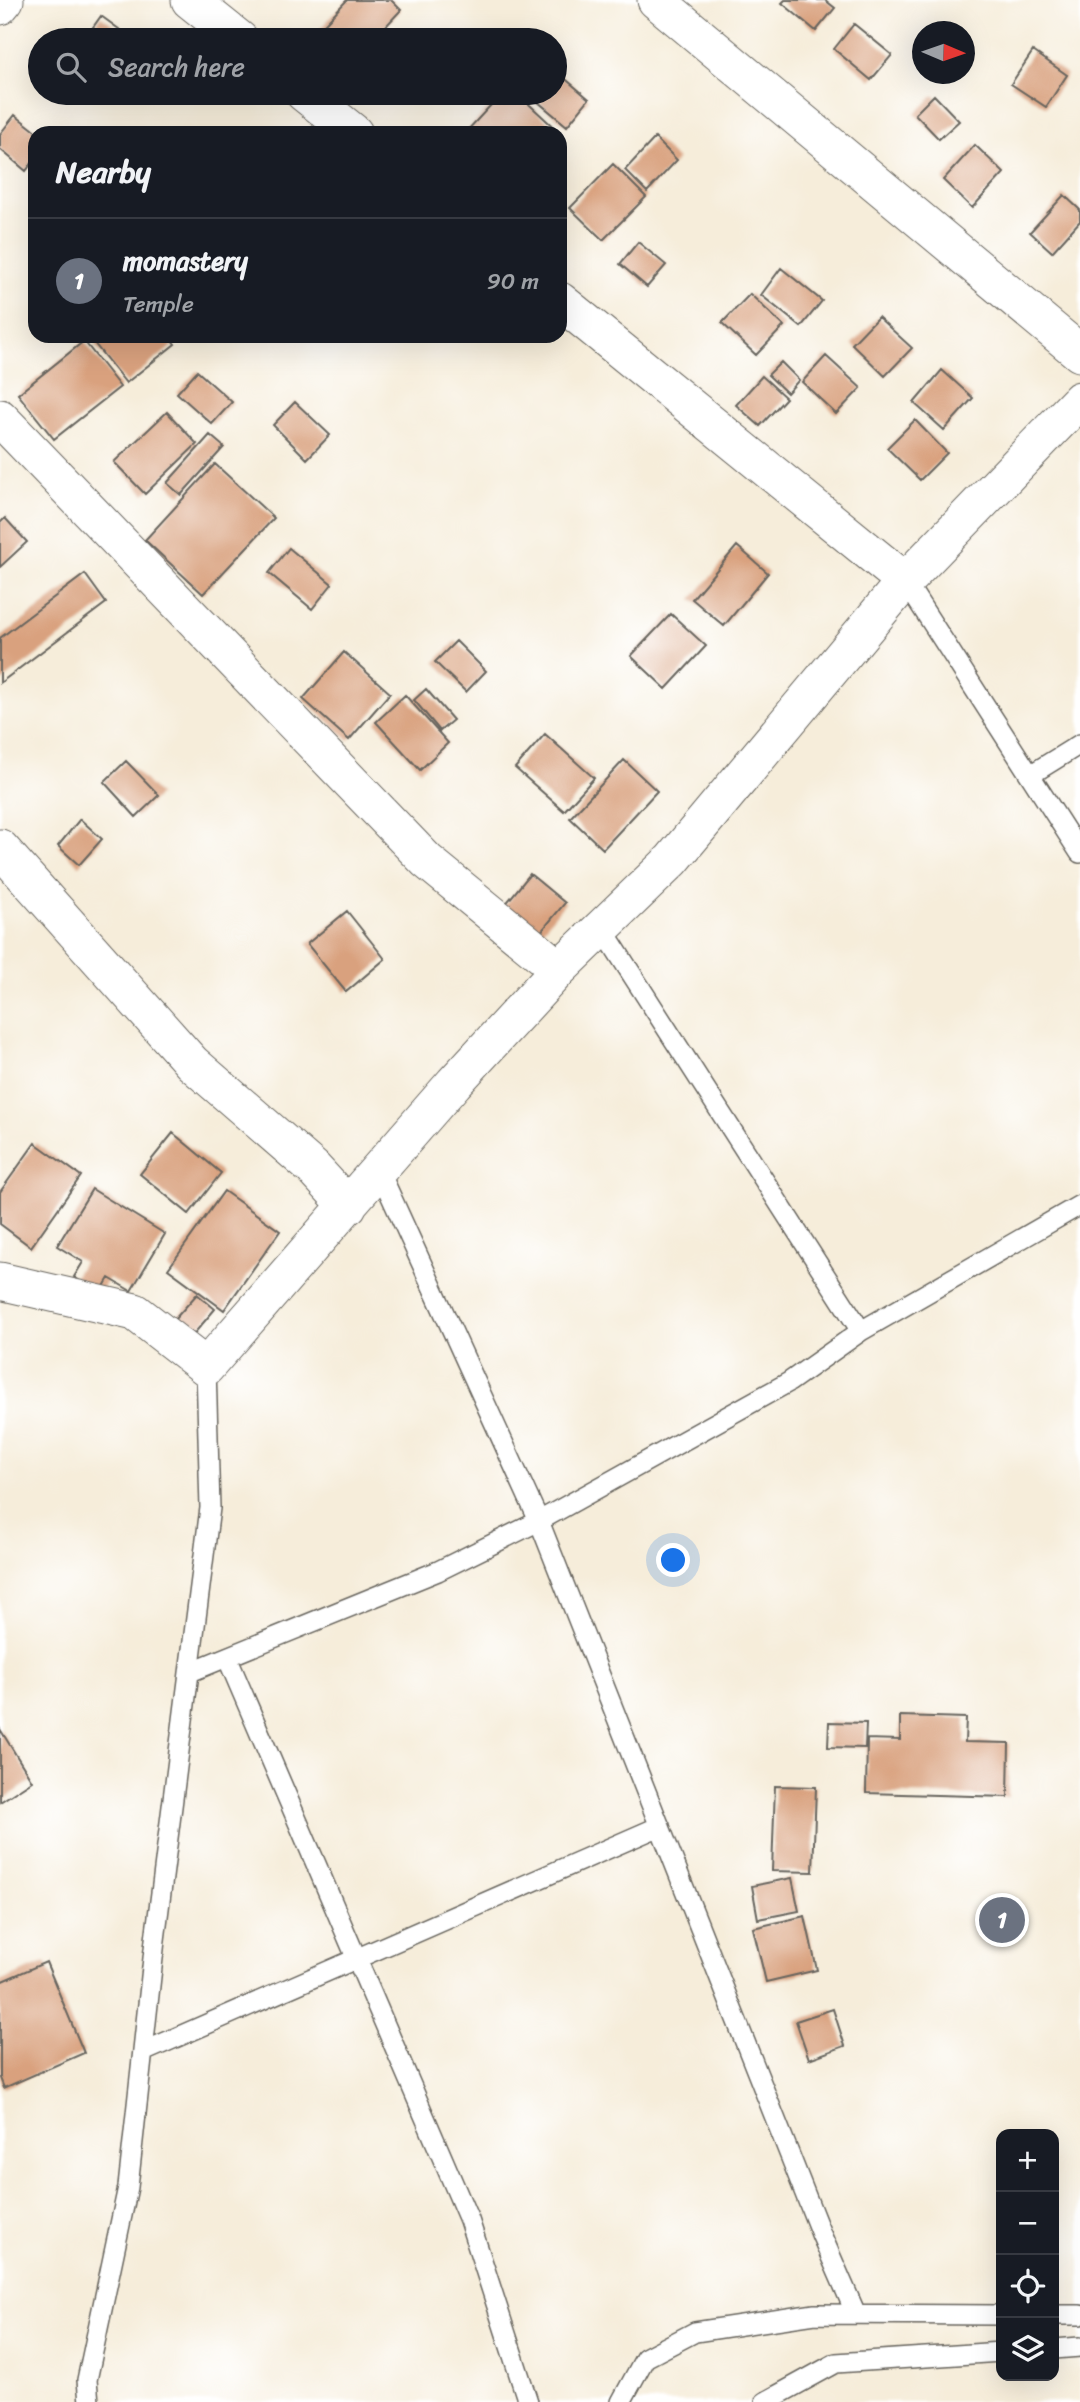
<!DOCTYPE html>
<html lang="en">
<head>
<meta charset="utf-8">
<style>
	body { margin:0; font-family:Sriracha,sans-serif; background:#20242c; color:#f1f3f6 }
	.controls { position:absolute; right:21px; bottom:21px; display:grid; overflow:hidden; border-radius:14px; box-shadow:0 7px 28px #0002 }
	.controls button { width:63px; height:63px; display:grid; place-items:center; padding:0; border:0; border-bottom:2px solid #363941; background:#171b24; color:#f1f3f6; font:35px sans-serif }
	.compass { position:absolute; left:912px; top:21px; width:63px; height:63px; border-radius:50%; background:#171b24; box-shadow:0 7px 28px #0002; rotate:92deg }
	.you { position:absolute; left:674px; top:1561px; width:24px; height:24px; margin:-18px; border:5px solid #fff; border-radius:50%; background:#1a73e8; box-shadow:0 0 0 10px #1a73e833 }
	.badge { display:grid; place-items:center; width:46px; height:46px; border-radius:50%; background:#c8321e; color:#fff; font-size:23px; font-weight:700 }
	.pin { position:absolute; translate:-50% -50%; border:4px solid #fff; box-shadow:0 2px 7px #0006 }
	.list { margin:0; padding:0; list-style:none }
	h2 { display:flex; justify-content:space-between; align-items:center; height:91px; margin:0; padding:0 28px; font-size:30px }
	h2 small { font-size:23px; font-weight:400; color:#9ea1a6 }
	.list li { display:grid; grid-template-columns:46px 1fr auto; gap:21px; align-items:center; box-sizing:border-box; height:126px; padding:0 28px; border-top:2px solid #363941 }
	.list b { display:block; font-size:26px; white-space:nowrap }
	.list p { margin:0; font-size:23px; white-space:nowrap; color:#9ea1a6 }
	.list em { font-size:23px; font-style:normal; color:#9ea1a6 }
	.icon { flex:none; width:38px; height:38px; fill:none; stroke:currentColor; stroke-width:2; stroke-linecap:round; stroke-linejoin:round }
	.map { position:relative; flex:none; width:1080px; height:2402px; overflow:hidden }
	.search { position:absolute; background:#171b24; box-shadow:0 7px 28px #0002; left:28px; top:28px; width:539px; height:77px; display:flex; align-items:center; gap:18px; box-sizing:border-box; padding:0 24px; border-radius:38px; color:#9ea1a6; font-size:26px }
	.panel { position:absolute; background:#171b24; box-shadow:0 7px 28px #0002; left:28px; top:126px; width:539px; height:217px; border-radius:21px }
	.map>svg:first-child { display:block }
	.building { fill:#d9a17e }
	.lines { fill:none; stroke-linecap:round; stroke-linejoin:round }
	.lane-casing { stroke:#68655e; stroke-width:22 }
	.street-casing { stroke:#68655e; stroke-width:39 }
	.lane { stroke:#fff; stroke-width:19 }
	.street { stroke:#fff; stroke-width:37 }
</style>
</head>
<body>
<div class="map">
<svg width="1080" height="2402" viewBox="0 0 1080 2402">
	<rect width="100%" height="100%" fill="#fff"/>
	<filter id="ink" filterUnits="userSpaceOnUse"><feTurbulence type="fractalNoise" baseFrequency=".0143" numOctaves="2"/><feDisplacementMap in="SourceGraphic" scale="14" xChannelSelector="R" yChannelSelector="G"/><feConvolveMatrix kernelMatrix="1 2 1 2 8 2 1 2 1" color-interpolation-filters="sRGB"/></filter>
	<filter id="wash" filterUnits="userSpaceOnUse"><feTurbulence type="fractalNoise" baseFrequency=".00686" numOctaves="4" result="noise"/><feDisplacementMap in="SourceGraphic" scale="28" xChannelSelector="R" yChannelSelector="G"/><feGaussianBlur stdDeviation="1.57" result="paint"/><feColorMatrix in="noise" values="0 0 0 0 0 0 0 0 0 0 0 0 0 0 0 0 0 1.4 0 .05"/><feComposite in="paint" operator="in"/></filter>
	<g filter="url(#wash)">
		<rect width="100%" height="100%" fill="#f6edda"/>
		<g id="blocks">
			<!-- building -->
			<path class="building" d="M347,0H391L401,10L373,40H318L313,36Z
				M785,0H825L835,8L816,31L782,3Z
				M101,16L134,40H84Z
				M854,24L892,55L871,80L834,49Z
				M1033,51L1067,75L1046,107L1011,84Z
				M555,70L589,99L567,126L531,96L533,93H555Z
				M441,93H460L452,102Z
				M502,93H517L560,133H465Z
				M934,95L959,121L939,139L915,114Z
				M15,115L38,133H35V159L26,171L0,149V134Z
				M655,138L677,160L647,192L625,170Z
				M975,145L1004,173L972,208L943,180Z
				M613,164L646,197L603,240L570,208Z
				M1064,195L1080,210V221L1052,252L1030,232Z
				M638,242L666,265L647,287L620,264Z
				M781,268L822,301L801,327L761,295Z
				M750,294L784,326L756,355L722,323Z
				M878,317L912,348L885,376L852,344Z
				M103,336H169L175,344L126,383L94,343Z
				M84,341L120,387L54,439L18,394Z
				M826,356L861,388L836,414L802,382Z
				M781,362L799,380L787,393L768,375Z
				M942,370L973,398L944,430L914,403Z
				M197,371L232,402L212,424L177,393Z
				M762,376L786,398L760,426L736,405Z
				M295,402L330,435L307,459L273,425Z
				M167,412L197,444L145,494L114,462Z
				M915,420L947,453L920,480L887,448Z
				M210,435L224,447L181,495L167,483Z
				M215,464L274,518L203,594L145,540Z
				M5,518L27,542L0,567V523Z
				M737,546L768,573L724,626L692,599Z
				M289,548L332,584L312,609L269,573Z
				M85,574L106,603L0,683V638Z
				M671,614L706,646L666,689L631,656Z
				M456,641L486,671L466,692L435,662Z
				M344,652L390,693L349,740L303,699Z
				M426,689L453,720L440,731L414,700Z
				M405,695L448,743L420,770L376,722Z
				M545,734L594,778L564,811L515,768Z
				M624,760L657,791L603,849L570,818Z
				M126,761L159,795L136,817L104,782Z
				M80,819L102,839L79,865L58,846Z
				M530,874L565,903L535,939L500,911Z
				M347,911L385,959L346,992L307,944Z
				M173,1133L221,1173L189,1214L140,1174Z
				M35,1143L81,1176L31,1247L0,1224V1192Z
				M92,1189L165,1234L131,1291L109,1278L100,1293L74,1277L83,1262L57,1246Z
				M224,1191L280,1231L224,1310L168,1269Z
				M197,1294L215,1309L192,1336L174,1320Z
				M900,1716L966,1718L965,1742L1009,1743L1008,1797L866,1793L867,1739L900,1740Z
				M829,1722L866,1723L865,1748L828,1747Z
				M0,1729L32,1781L0,1802Z
				M775,1786L816,1787L813,1872L772,1871Z
				M792,1878L799,1911L758,1919L752,1886Z
				M805,1916L817,1970L766,1982L753,1928Z
				M46,1962L84,2053L4,2088L0,2078V1982Z
				M833,2009L845,2046L809,2059L796,2021Z"/>
		</g>
	</g>
	<g filter="url(#ink)">
		<use href="#blocks" fill-opacity="0" stroke="#68655e" stroke-width="2"/>
		<g class="lines">
			<defs>
				<path id="lane" d="M905,581L1080,853
					M1030,775L1080,744
					M602,928L861,1331
					M379,1170L539,1521L821,2234L856,2314
					M227,1657L469,2220L528,2402
					M190,1672L438,1571L539,1521L789,1382L861,1331L1080,1205
					M143,2052L660,1826
					M1054,2315H1080
					M1054,2349L1080,2347
					M89,2402L87,2380L128,2187L155,1940L210,1508L206,1367
					M621,2402L645,2358L695,2332L815,2314L1001,2315
					M765,2402L836,2363L1001,2352"/>
				<path id="street" d="M190,0L240,40
					M656,0L1080,353
					M0,6L5,0
					M304,93L354,133
					M560,301L905,581
					M0,418L427,861L559,969
					M0,848L192,1063L313,1168L348,1206
					M0,1281L135,1312L206,1367L454,1083L559,969L672,860L905,581L1080,400"/>
			</defs>
			<!-- lane casing -->
			<use href="#lane" class="lane-casing"/>
			<!-- street casing -->
			<use href="#street" class="street-casing"/>
			<!-- lane -->
			<use href="#lane" class="lane"/>
			<!-- street -->
			<use href="#street" class="street"/>
		</g>
	</g>
</svg>
<div class="controls">
<button>+</button>
<button>−</button>
<button><svg class="icon" aria-label="locate" viewBox="0 0 24 24"><circle cx="12" cy="12" r="6"/><path d="M12 2v4M12 18v4M2 12h4M18 12h4"/></svg></button>
<button><svg class="icon" aria-label="layers" viewBox="0 0 24 24"><path d="M12 4l9 5-9 5-9-5zM3 14l9 5 9-5"/></svg></button>
</div>
<svg class="compass" viewBox="-18 -18 36 36"><path d="M0-13l5 13h-10z" fill="#e53935"/><path d="M0 13l5-13h-10z" fill="#9ea1a6"/></svg>
<div class="you"></div>
<div class="pin badge" style="left:1002px;top:1920px;background:#6b7280">1</div>
<div class="search"><svg class="icon" aria-label="search" viewBox="0 0 24 24"><circle cx="10" cy="10" r="6"/><path d="M15 15l6 6"/></svg>Search here</div>
<section class="panel">
<h2>Nearby<small></small></h2>
<ul class="list">
<li><span class="badge" style="background:#6b7280">1</span><div><b>momastery</b><p>Temple</p></div><em>90 m</em></li>
</ul>
</section>
</div>
</body>
</html>
